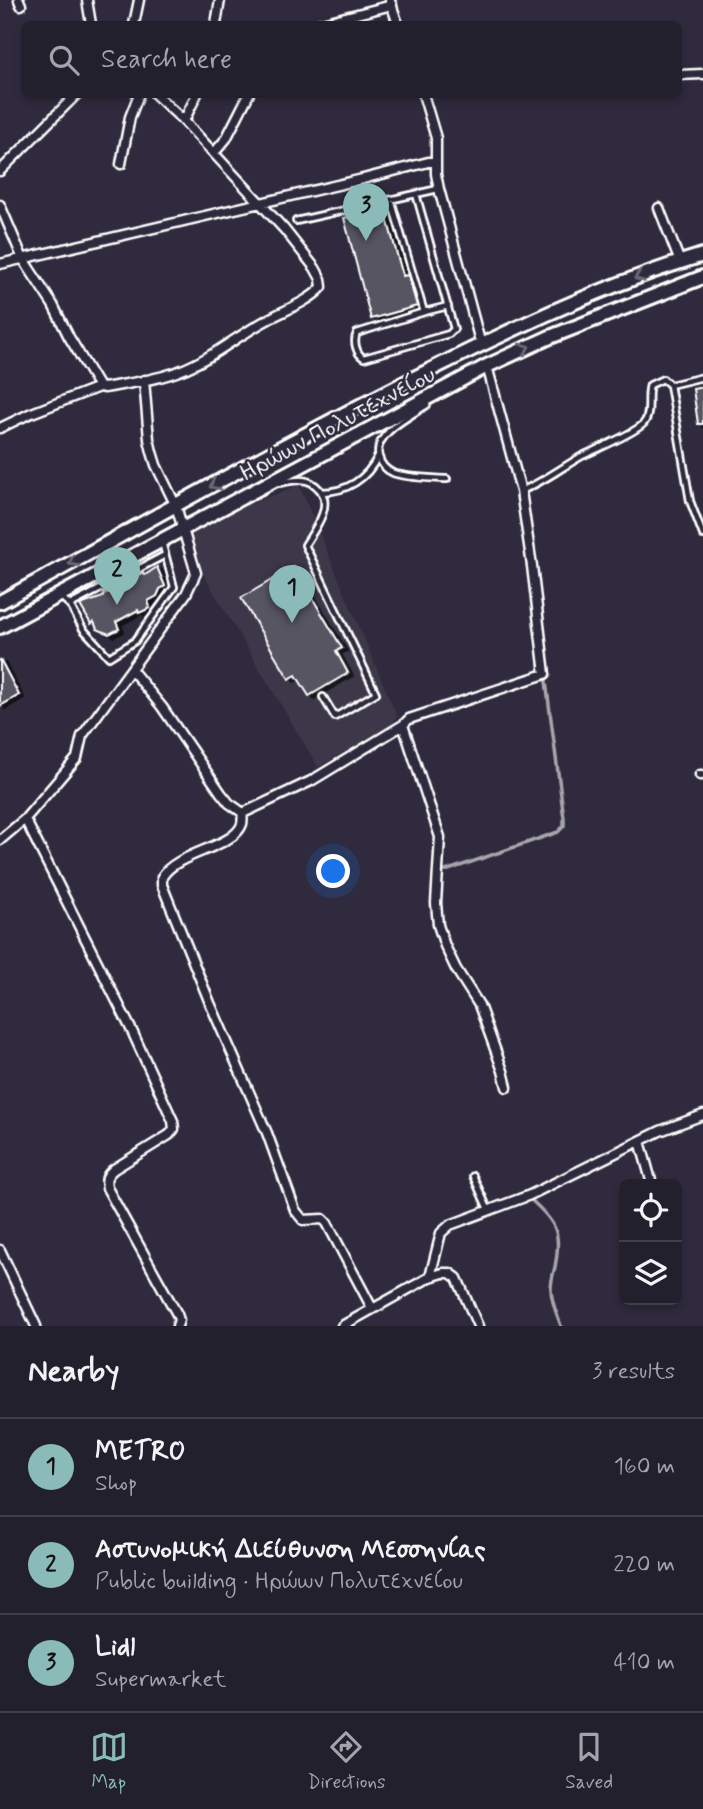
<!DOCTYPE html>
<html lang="en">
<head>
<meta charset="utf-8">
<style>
	body { margin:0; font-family:Mynerve,sans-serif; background:#2f2d3a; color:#f1f3f6 }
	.controls { position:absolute; right:21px; bottom:21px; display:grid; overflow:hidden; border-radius:10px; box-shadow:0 4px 10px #0003 }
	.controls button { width:63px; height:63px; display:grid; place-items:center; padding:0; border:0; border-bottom:2px solid #403e4a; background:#23202e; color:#f1f3f6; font:35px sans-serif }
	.you { position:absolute; left:334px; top:872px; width:24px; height:24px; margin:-18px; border:5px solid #fff; border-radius:50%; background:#1a73e8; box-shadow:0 0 0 10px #1a73e833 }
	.badge { display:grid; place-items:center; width:46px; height:46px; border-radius:50%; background:#8bbbb9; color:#111; font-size:23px; font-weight:700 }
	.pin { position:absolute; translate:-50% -58px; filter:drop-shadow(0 2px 4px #0008) }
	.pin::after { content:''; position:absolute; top:37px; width:24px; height:21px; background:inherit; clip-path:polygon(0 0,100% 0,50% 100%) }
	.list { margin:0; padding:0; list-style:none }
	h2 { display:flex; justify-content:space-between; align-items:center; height:91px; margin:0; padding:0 28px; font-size:30px }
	h2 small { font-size:23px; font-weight:400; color:#a3a3aa }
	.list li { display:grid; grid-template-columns:46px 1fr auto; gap:21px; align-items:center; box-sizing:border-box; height:98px; padding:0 28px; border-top:2px solid #403e4a }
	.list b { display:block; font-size:26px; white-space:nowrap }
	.list p { margin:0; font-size:23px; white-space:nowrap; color:#a3a3aa }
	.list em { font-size:23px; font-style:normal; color:#a3a3aa }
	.icon { flex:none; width:38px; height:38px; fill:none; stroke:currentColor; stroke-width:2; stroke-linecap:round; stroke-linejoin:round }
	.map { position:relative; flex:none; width:703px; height:1326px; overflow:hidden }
	.search { position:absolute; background:#23202e; box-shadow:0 4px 10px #0003; left:21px; right:21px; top:21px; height:77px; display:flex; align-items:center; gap:18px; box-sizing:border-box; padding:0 24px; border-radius:10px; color:#a3a3aa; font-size:26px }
	.sheet { height:385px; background:#23202e }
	nav { display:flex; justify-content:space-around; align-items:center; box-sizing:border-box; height:98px; border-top:2px solid #403e4a; background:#23202e; font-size:19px; color:#a3a3aa }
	nav a { display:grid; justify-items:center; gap:4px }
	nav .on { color:#8bbbb9 }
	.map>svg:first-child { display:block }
	.built { fill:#3c3749 }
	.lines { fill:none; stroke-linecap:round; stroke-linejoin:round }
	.stream { stroke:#a7a6ad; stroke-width:3.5 }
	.building { fill:#595564; stroke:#fff; stroke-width:2; filter:url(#shadow) }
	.service-casing { stroke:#fff; stroke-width:10 }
	.minor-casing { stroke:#fff; stroke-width:13 }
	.primary-casing { stroke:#fff; stroke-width:18 }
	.service { stroke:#2f2a3d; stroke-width:4.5 }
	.minor { stroke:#2f2a3d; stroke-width:8 }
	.primary { stroke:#2f2a3d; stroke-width:12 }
	.oneway { stroke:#6d6a77 }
	.labels { text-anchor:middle; stroke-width:5; stroke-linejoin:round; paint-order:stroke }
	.street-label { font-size:24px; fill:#fff; stroke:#2f2a3d }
</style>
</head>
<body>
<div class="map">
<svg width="703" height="1326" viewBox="0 0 703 1326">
	<defs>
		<filter id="shadow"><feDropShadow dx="5" dy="3" stdDeviation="0" flood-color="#0009"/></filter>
	</defs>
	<rect width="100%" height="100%" fill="#2f2a3d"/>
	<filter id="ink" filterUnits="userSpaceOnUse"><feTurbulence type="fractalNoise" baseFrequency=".0143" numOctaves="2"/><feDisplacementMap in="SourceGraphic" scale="14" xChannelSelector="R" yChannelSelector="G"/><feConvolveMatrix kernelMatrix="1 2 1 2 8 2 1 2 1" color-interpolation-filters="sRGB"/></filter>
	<g filter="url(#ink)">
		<!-- built -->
		<path class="built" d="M299,485L397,716L391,726L318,767L200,569L189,535L241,508Z"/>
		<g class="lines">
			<!-- stream -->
			<path class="stream" d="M440,873L558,832L564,826V818L545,674
				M530,1199C556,1222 562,1232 555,1267C553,1274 551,1281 551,1289C551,1302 557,1314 561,1326"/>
		</g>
		<!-- building -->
		<path class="building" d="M384,208L403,276L408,275L417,306L371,319L344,218Z
			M703,387V424H698L693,389Z
			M157,567L165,586L160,589L157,596L148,601L150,608L139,613L138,610L116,622L119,629L109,634L97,629L94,622L91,624L80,605L103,597L104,594L108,592L114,594L135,582L136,577L142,573L145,575Z
			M294,567L342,648L336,651L348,673L309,696L296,675L289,679L241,598Z
			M0,659L19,695L0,706Z"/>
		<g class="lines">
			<defs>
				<path id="service" d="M391,200L424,312L357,333C353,341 356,354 364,358L449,334L454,329L416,194
					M296,221L438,189
					M424,312L448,306
					M703,377L670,385L690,501L703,535
					M427,405C411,416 372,434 379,457C381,465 386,470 393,473C408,478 432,478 447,479
					M279,483C286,482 293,480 301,480C308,480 315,484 320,490C333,507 314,530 305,545L376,693L335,717L323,697
					M521,491C543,482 561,468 582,456C595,450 637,432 644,423C652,413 646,396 650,385L663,379L670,385
					M321,492C347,492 367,479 378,456
					M60,596L70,605L83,629L109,657L135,641L174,587L162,542
					M70,605L165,555
					M473,1176L488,1209"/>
				<path id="minor" d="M19,0L21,5
					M87,0L91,24
					M390,1L398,24
					M134,24L139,0
					M216,24L220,0
					M318,24L392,5
					M678,75L703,74
					M184,121L197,94
					M214,153L226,139L249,94
					M436,160V174L439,189L481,345
					M121,164L130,117L139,94
					M0,171L77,94
					M0,205L23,259L53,305L69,337L99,387
					M659,208L680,262
					M0,264L363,179L436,160V138L423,94
					M0,428L29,414L99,387L105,388C130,383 156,380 179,371C211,359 237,336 267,320C283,311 310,301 322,287L321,279L315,268L284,229L184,121L155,94
					M131,669L162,707L221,793L229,803L243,813L311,781L403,725L409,719L545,674L532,566L521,491L487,366
					M403,725L440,837L436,903L438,925L445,946L456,969L479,1005L503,1071L507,1087
					M700,775H703
					M243,813C242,817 243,821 242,824C234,848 176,852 162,877V885L210,1003L267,1133L295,1210L303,1220L323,1219L327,1223L372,1308
					M25,819L132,1031L173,1121L174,1129L169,1135L114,1169C107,1175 105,1178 107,1188L177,1314L179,1320L177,1326
					M0,840L25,819L77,758L82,736L186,594L196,573L176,506L156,465L152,452L149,439L144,380
					M640,1141L652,1184
					M0,1250L36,1326
					M430,1277L443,1273H450L457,1278L478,1326
					M342,1326L430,1277L441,1233L450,1225L530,1195L660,1131L703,1115"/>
				<path id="primary" d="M0,602C143,524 284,443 430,370C518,326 609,283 703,255
					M0,627L487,366L550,337L703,277"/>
			</defs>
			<!-- service casing -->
			<use href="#service" class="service-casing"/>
			<!-- minor casing -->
			<use href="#minor" class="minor-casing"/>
			<!-- primary casing -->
			<use href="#primary" class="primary-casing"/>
			<!-- service -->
			<use href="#service" class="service"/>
			<!-- minor -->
			<use href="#minor" class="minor"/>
			<!-- primary -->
			<use href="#primary" class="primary"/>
		</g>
		<!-- one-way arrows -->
		<defs><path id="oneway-chevron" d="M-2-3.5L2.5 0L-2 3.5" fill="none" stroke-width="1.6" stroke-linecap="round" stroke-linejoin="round" transform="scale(1.75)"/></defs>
		<g class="oneway">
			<use href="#oneway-chevron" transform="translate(639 277) rotate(159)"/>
			<use href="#oneway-chevron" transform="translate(525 348) rotate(-25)"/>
			<use href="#oneway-chevron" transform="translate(214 485) rotate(151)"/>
			<use href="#oneway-chevron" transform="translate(73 562) rotate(151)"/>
		</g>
	</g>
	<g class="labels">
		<!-- street labels -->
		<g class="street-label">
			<text transform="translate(337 423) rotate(-28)" y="8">Ηρώων Πολυτεχνείου</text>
		</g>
	</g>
</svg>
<div class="controls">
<button><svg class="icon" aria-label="locate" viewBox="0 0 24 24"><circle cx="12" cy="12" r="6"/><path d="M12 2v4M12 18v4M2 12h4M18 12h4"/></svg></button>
<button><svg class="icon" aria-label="layers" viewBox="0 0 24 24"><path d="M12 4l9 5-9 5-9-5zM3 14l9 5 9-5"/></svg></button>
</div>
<div class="you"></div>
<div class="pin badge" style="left:292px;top:623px">1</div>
<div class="pin badge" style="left:117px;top:605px">2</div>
<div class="pin badge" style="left:366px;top:241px">3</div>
<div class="search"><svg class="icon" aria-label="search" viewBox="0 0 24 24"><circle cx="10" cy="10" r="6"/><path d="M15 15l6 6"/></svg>Search here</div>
</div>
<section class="sheet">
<h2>Nearby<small>3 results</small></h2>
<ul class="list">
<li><span class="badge">1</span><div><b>METRO</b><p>Shop</p></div><em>160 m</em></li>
<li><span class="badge">2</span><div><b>Αστυνομική Διεύθυνση Μεσσηνίας</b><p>Public building · Ηρώων Πολυτεχνείου</p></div><em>220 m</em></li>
<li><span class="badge">3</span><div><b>Lidl</b><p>Supermarket</p></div><em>410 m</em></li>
</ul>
</section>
<nav>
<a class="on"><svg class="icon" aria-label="map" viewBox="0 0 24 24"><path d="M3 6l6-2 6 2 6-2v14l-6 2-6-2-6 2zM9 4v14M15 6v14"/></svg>Map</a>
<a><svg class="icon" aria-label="directions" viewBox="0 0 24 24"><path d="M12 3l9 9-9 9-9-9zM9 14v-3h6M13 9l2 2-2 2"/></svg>Directions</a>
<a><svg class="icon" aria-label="saved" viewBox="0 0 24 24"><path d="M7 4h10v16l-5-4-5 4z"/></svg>Saved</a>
</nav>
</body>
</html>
